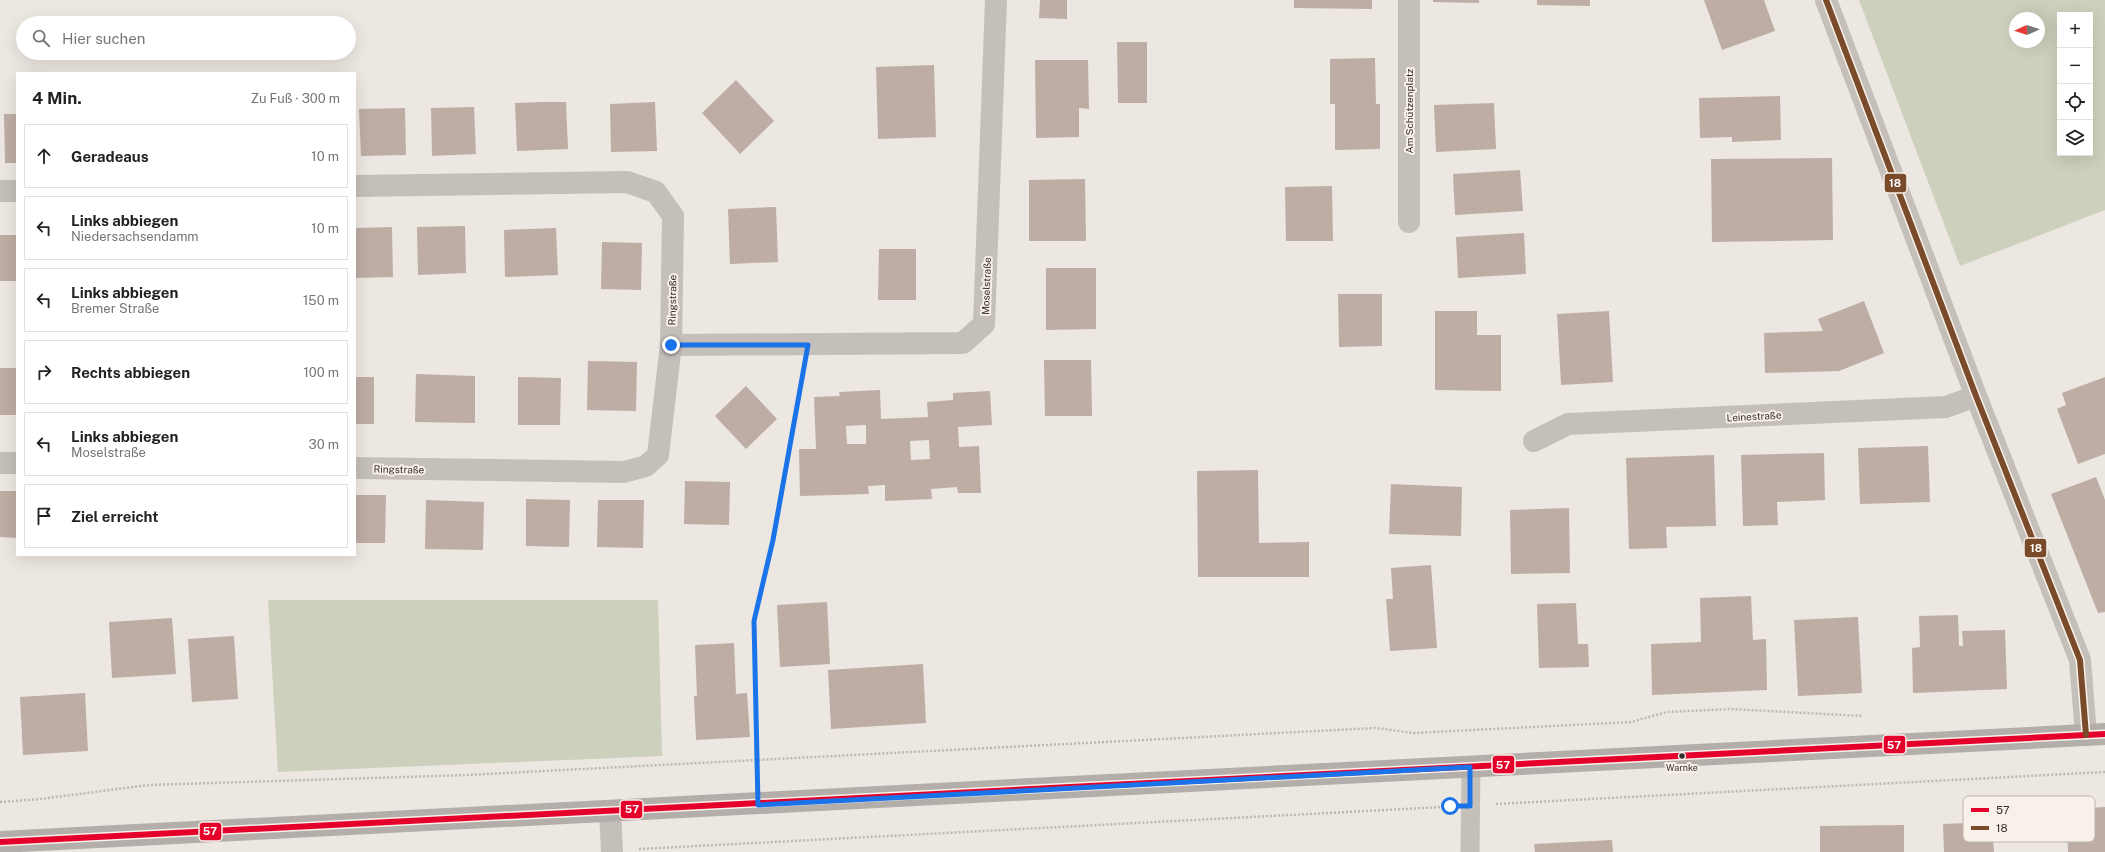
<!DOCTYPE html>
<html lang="de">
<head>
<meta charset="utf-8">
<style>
	body { margin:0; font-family:"Public Sans",sans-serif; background:#f2f2f2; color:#222 }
	.controls { position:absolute; right:12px; top:12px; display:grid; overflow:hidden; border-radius:0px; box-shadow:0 4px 16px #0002 }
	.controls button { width:36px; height:36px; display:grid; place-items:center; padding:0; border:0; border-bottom:1px solid #e0e0e0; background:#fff; color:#222; font:20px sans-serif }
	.compass { position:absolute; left:2009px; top:12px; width:36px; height:36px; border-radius:50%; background:#fff; box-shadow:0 4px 16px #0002; rotate:267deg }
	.stop { position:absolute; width:12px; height:12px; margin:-9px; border:3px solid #1a73e8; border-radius:50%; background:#fff }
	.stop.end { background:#1a73e8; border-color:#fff; box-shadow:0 1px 4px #0008 }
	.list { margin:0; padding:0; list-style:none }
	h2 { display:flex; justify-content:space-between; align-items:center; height:52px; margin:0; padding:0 16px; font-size:17px }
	h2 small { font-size:13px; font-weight:400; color:#767676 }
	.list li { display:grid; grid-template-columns:26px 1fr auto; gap:12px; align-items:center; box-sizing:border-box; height:64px; margin:0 8px 8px; padding:0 8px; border:1px solid #e0e0e0; border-radius:0px }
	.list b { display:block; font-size:15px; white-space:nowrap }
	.list p { margin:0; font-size:13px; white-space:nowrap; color:#767676 }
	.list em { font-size:13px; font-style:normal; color:#767676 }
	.icon { flex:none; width:22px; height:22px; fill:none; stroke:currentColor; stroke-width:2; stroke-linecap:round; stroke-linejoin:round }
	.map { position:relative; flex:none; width:2105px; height:852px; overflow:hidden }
	.search { position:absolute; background:#fff; box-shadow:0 4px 16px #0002; left:16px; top:16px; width:340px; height:44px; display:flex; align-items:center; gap:10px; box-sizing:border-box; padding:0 14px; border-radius:22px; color:#767676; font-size:15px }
	.panel { position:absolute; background:#fff; box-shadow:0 4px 16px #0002; left:16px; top:72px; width:340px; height:484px; border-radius:0px }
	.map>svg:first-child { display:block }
	.green { fill:#ccd0bc; fill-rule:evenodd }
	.building { fill:#beada4; fill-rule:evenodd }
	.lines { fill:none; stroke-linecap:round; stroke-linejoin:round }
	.path { stroke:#beb8b3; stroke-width:2.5; stroke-dasharray:2 2; stroke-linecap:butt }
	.service { stroke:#c5bfba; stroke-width:19 }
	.minor { stroke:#c5bfba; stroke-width:22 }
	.primary { stroke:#b3aeaa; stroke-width:22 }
	.bus-1-casing { stroke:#f8f1e9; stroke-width:9 }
	.bus-2-casing { stroke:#f8f1e9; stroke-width:9 }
	.bus-1 { stroke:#e4002b; stroke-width:6 }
	.bus-2 { stroke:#7a4b2a; stroke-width:6 }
	.route { stroke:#1a73e8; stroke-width:5 }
	.bus-dot { fill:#352d29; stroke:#f8f1e9; stroke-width:1.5 }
	.labels { text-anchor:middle; stroke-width:4; stroke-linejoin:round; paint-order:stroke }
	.bus-label { font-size:9px; fill:#352d29; stroke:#f8f1e9 }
	.street-label { font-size:10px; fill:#352d29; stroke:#f8f1e9 }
	.key { fill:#f8f1e9; stroke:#beb6af; stroke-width:1 }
	.key-label { font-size:11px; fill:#352d29 }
	.line-badge { stroke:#f8f1e9; stroke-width:1.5 }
	.badge-label { font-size:11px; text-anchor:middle; font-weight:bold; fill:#fff }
</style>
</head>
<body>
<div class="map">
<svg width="2105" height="852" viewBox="0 0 2105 852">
	<rect width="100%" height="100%" fill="#ece7e1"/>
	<!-- green -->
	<path class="green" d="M1859,0H2105V210L1960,266ZM2060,15H2090V153H2060ZM2015,18H2039V42H2015Z
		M268,600H658L662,756L278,772Z"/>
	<!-- building -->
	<path class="building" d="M1040,0H1067V19L1039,18Z
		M1294,0H1372V9L1294,8Z
		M1433,0H1479V3L1433,2Z
		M1537,0H1590V6L1537,5Z
		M1704,0H1764L1775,31L1722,50Z
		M1117,42H1147V103H1118Z
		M1375,58L1376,104H1380V149L1335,150V104H1330V59Z
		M1035,60H1088L1089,109L1079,108V137L1036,138Z
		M934,65L936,137L878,139L876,67Z
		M736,80L774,121L740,154L702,113Z
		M1780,96L1781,140L1732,142V137L1700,138L1699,98Z
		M541,102H566L568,149L517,151L515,103Z
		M655,102L657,151L611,152L610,104Z
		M1494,103L1496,149L1436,152L1434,105Z
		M474,107L476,154L432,156L431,108Z
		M405,108L406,155L361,156L359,109Z
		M4,114H17V163H5Z
		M1832,158L1833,240L1712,242L1711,159Z
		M1520,170L1523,211L1455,215L1453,174Z
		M1085,179L1086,241H1029V180Z
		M1332,186L1333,241H1286L1285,187Z
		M776,207L778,262L730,264L728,209Z
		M465,226L466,273L418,275L417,227Z
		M392,227L393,277L355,278V228Z
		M556,228L558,275L505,277L504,230Z
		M1524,233L1526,274L1458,278L1456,237Z
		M0,235H17V281H0Z
		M602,242L642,243L641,290L601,289Z
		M879,249H916V300H878Z
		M1046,268H1096V329L1046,330Z
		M1338,294H1382V346L1339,347Z
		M1864,301L1884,353L1839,371L1765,373L1764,333L1823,331L1818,319Z
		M1435,311H1477V335H1501V391L1435,390Z
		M1609,311L1613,382L1561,385L1557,314Z
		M1044,360H1091L1092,416H1045Z
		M588,361L637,362L636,411L587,410Z
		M0,368H17V415H0Z
		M416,374L475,376V423L415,422Z
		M355,377H374V424H355Z
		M518,377L561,378L560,425H518Z
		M2105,377V454L2078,464L2057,409L2066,405L2062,393Z
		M746,386L777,419L746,449L715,416Z
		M880,390L881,419L928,417L927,402L953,400V393L990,391L992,425L958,427L959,447L979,446L981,493H958L957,487L931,489L932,499L885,501V485L868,486L869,494L800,496L799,449H816L814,397L840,396L839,392ZM866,425V444H847L846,426ZM929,440L930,459L911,460L910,441Z
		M1928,446L1930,502L1860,504L1858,448Z
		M1824,453L1825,500L1777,502L1778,525L1743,526L1741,455Z
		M1714,455L1716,526L1666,527L1667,548L1629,549L1626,458Z
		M1258,470L1259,543L1309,542V577H1198L1197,471Z
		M2096,477L2105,500V612L2098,613L2051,494Z
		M685,481L730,482L729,525L684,524Z
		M1391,484L1462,487L1461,536L1389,534Z
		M0,491H17V538L0,537Z
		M355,495H386L385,543H355Z
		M526,499L570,500L569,547L526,546Z
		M426,500L484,502L483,550L425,549Z
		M598,500H644L643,548L597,547Z
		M1569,508L1570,573L1511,574L1510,510Z
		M1431,565L1437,648L1390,651L1386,599H1393L1391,568Z
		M1751,596L1753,640L1766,639L1767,690L1652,695L1651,644L1701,642L1700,598Z
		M827,602L830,664L780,667L777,605Z
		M1576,603L1578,644H1588L1589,667L1539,668L1537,604Z
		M1958,615L1959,646H1963L1962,631L2005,630L2007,689L1913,693L1912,648L1920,647L1919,616Z
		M1858,617L1862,693L1798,696L1794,620Z
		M172,618L176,674L112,678L109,622Z
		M234,636L238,699L192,702L188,639Z
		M734,643L736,694L747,693L750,737L696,740L694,696H697L695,645Z
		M923,664L926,723L831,729L828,670Z
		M85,693L88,751L23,755L20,697Z
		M2105,807V852H2068L2066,809Z
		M1992,822L1994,852H1944L1943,824Z
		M1904,825V852H1820V826Z
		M1612,840L1613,852H1535L1534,844Z"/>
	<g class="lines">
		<!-- path -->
		<path class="path" d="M758,775L754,621L773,540L803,371
			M0,802L41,799L148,785L467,775L1375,728L1414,733L1631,722L1667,712L1730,709L1863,716
			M1496,804L2105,772
			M639,849L1443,807"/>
		<!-- service -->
		<path class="service" d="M1470,852L1471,767"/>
		<!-- minor -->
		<path class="minor" d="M1826,0L1976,396L2080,660L2086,735
			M355,186L627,182L656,192L673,216L671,345L658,455L646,466L624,472L355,468
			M0,191H17
			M1409,222V0
			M671,345L963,343L984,324L996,0
			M1534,441L1568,424L1946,407L1976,396
			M0,463H17
			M610,811L612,852"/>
		<!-- primary -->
		<path class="primary" d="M0,842L2105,734"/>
		<defs>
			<path id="bus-1" d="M0,842L2105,734"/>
			<path id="bus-2" d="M1826,0L1976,396L2080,660L2086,735"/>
		</defs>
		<!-- bus-1 casing -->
		<use href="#bus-1" class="bus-1-casing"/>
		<!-- bus-2 casing -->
		<use href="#bus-2" class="bus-2-casing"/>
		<!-- bus-1 -->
		<use href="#bus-1" class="bus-1"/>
		<!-- bus-2 -->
		<use href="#bus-2" class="bus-2"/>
	</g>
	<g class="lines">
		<!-- route -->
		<path class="route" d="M671,345H808L773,540L754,621L758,805L1470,767V806H1450"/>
	</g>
	<!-- markers -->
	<circle class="bus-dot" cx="1682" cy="756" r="3.5"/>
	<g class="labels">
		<!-- bus labels -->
		<g class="bus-label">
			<text x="1682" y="771">Warnke</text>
		</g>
		<!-- street labels -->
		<g class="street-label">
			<text transform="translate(1409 111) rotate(-90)" y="4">Am Schützenplatz</text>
			<text transform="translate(986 286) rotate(-88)" y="4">Moselstraße</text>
			<text transform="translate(672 300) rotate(-89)" y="4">Ringstraße</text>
			<text transform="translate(1754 416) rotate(-3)" y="4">Leinestraße</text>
			<text transform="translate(399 469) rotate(1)" y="4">Ringstraße</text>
		</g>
	</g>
	<!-- legend -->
	<rect x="1963" y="796" width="132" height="46" rx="6" class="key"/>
	<rect x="1971" y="808" width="18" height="4" fill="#e4002b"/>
	<rect x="1971" y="826" width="18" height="4" fill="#7a4b2a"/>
	<g class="key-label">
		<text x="1996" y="814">57</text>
		<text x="1996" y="832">18</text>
	</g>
	<g class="line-badge">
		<rect x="1884" y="173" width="23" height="20" rx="4" fill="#7a4b2a"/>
		<rect x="2024" y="538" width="23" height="20" rx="4" fill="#7a4b2a"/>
		<rect x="1883" y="735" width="23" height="19" rx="4" fill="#e4002b"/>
		<rect x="1492" y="755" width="23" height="19" rx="4" fill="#e4002b"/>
		<rect x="620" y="800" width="23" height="19" rx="4" fill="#e4002b"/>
		<rect x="199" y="822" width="23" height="19" rx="4" fill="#e4002b"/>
	</g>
	<g class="badge-label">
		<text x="1895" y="187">18</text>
		<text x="2036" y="552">18</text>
		<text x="1894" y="749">57</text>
		<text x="1503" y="769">57</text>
		<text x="632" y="813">57</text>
		<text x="210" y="835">57</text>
	</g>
</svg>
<div class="controls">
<button>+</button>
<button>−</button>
<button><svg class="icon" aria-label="locate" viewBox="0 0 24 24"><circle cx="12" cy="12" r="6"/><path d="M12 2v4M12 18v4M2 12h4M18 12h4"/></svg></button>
<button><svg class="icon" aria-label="layers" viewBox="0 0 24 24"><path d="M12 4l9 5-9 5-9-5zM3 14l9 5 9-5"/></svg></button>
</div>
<svg class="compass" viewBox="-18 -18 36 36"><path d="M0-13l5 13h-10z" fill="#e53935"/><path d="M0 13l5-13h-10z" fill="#767676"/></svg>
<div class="stop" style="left:1450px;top:806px"></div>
<div class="stop end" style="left:671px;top:345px"></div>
<div class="search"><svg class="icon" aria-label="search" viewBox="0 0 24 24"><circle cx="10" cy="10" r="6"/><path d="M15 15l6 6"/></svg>Hier suchen</div>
<section class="panel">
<h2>4 Min.<small>Zu Fuß · 300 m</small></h2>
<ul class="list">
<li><svg class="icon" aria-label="ahead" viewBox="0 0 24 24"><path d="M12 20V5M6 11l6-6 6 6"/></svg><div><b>Geradeaus</b></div><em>10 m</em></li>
<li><svg class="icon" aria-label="left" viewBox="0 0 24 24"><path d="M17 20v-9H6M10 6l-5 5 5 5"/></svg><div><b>Links abbiegen</b><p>Niedersachsendamm</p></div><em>10 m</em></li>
<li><svg class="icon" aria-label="left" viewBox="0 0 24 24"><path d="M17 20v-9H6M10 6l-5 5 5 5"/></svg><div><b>Links abbiegen</b><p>Bremer Straße</p></div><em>150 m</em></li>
<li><svg class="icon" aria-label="right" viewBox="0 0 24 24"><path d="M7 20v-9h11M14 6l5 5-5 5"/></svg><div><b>Rechts abbiegen</b></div><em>100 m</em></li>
<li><svg class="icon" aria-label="left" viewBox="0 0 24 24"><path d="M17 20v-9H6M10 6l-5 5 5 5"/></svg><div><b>Links abbiegen</b><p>Moselstraße</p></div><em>30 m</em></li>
<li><svg class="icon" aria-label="arrive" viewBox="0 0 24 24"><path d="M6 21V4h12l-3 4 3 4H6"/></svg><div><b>Ziel erreicht</b></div></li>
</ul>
</section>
</div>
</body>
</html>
